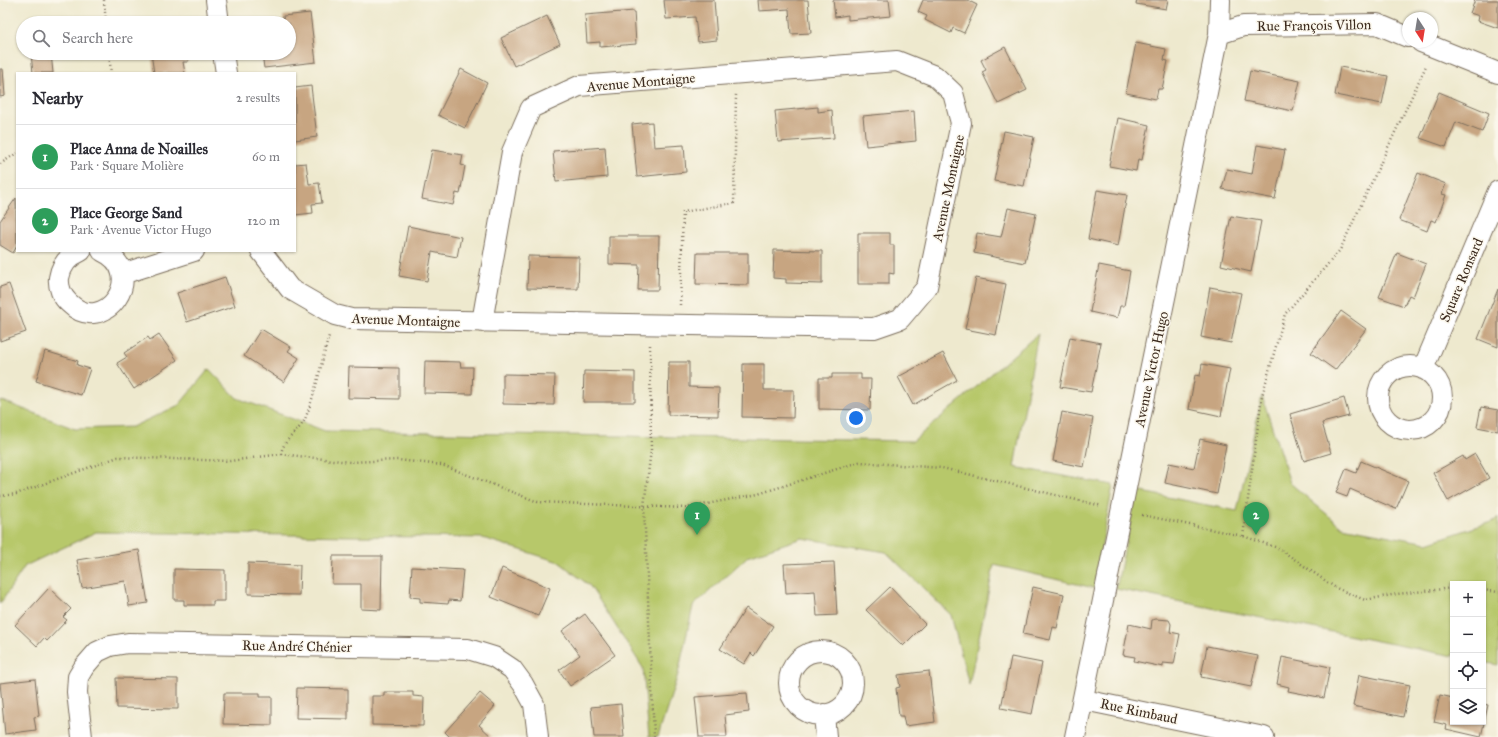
<!DOCTYPE html>
<html lang="en">
<head>
<meta charset="utf-8">
<style>
	body { margin:0; font-family:"IM FELL Great Primer",serif; background:#f2f2f3; color:#2b2b33 }
	.controls { position:absolute; right:12px; bottom:12px; display:grid; overflow:hidden; border-radius:0px; box-shadow:0 1px 3px #0004 }
	.controls button { width:36px; height:36px; display:grid; place-items:center; padding:0; border:0; border-bottom:1px solid #e1e1e2; background:#fff; color:#2b2b33; font:20px sans-serif }
	.compass { position:absolute; left:1402px; top:12px; width:36px; height:36px; border-radius:50%; background:#fff; box-shadow:0 1px 3px #0004; rotate:168deg }
	.you { position:absolute; left:856px; top:418px; width:14px; height:14px; margin:-10px; border:3px solid #fff; border-radius:50%; background:#1a73e8; box-shadow:0 0 0 6px #1a73e833 }
	.badge { display:grid; place-items:center; width:26px; height:26px; border-radius:50%; background:#c8321e; color:#fff; font-size:13px; font-weight:700 }
	.pin { position:absolute; translate:-50% -33px; filter:drop-shadow(0 1px 2px #0008) }
	.pin::after { content:''; position:absolute; top:21px; width:14px; height:12px; background:inherit; clip-path:polygon(0 0,100% 0,50% 100%) }
	.list { margin:0; padding:0; list-style:none }
	h2 { display:flex; justify-content:space-between; align-items:center; height:52px; margin:0; padding:0 16px; font-size:17px }
	h2 small { font-size:13px; font-weight:400; color:#7c7c81 }
	.list li { display:grid; grid-template-columns:26px 1fr auto; gap:12px; align-items:center; box-sizing:border-box; height:64px; padding:0 16px; border-top:1px solid #e1e1e2 }
	.list b { display:block; font-size:15px; white-space:nowrap }
	.list p { margin:0; font-size:13px; white-space:nowrap; color:#7c7c81 }
	.list em { font-size:13px; font-style:normal; color:#7c7c81 }
	.icon { flex:none; width:22px; height:22px; fill:none; stroke:currentColor; stroke-width:2; stroke-linecap:round; stroke-linejoin:round }
	.map { position:relative; flex:none; width:1498px; height:737px; overflow:hidden }
	.search { position:absolute; background:#fff; box-shadow:0 1px 3px #0004; left:16px; top:16px; width:280px; height:44px; display:flex; align-items:center; gap:10px; box-sizing:border-box; padding:0 14px; border-radius:22px; color:#7c7c81; font-size:15px }
	.panel { position:absolute; background:#fff; box-shadow:0 1px 3px #0004; left:16px; top:72px; width:280px; height:180px; border-radius:0px }
	.map>svg:first-child { display:block }
	.green { fill:#b7c86b; stroke:#797944 }
	.building { fill:#c7a581 }
	.lines { fill:none; stroke-linecap:round; stroke-linejoin:round }
	.street-casing { stroke:#7a6d5c; stroke-width:22 }
	.path { stroke:#7a6d5c; stroke-width:2.5; stroke-dasharray:1 3; stroke-linecap:butt }
	.street { stroke:#fff; stroke-width:20 }
	.labels { text-anchor:middle; stroke-width:3; stroke-linejoin:round; paint-order:stroke }
	.street-label { font-size:14px; fill:#3b2a1e; stroke:#fbf7ec }
</style>
</head>
<body>
<div class="map">
<svg width="1498" height="737" viewBox="0 0 1498 737">
	<rect width="100%" height="100%" fill="#fbf7ec"/>
	<filter id="ink" filterUnits="userSpaceOnUse"><feTurbulence type="fractalNoise" baseFrequency=".025" numOctaves="2"/><feDisplacementMap in="SourceGraphic" scale="8" xChannelSelector="R" yChannelSelector="G"/><feConvolveMatrix kernelMatrix="1 2 1 2 8 2 1 2 1" color-interpolation-filters="sRGB"/></filter>
	<filter id="wash" filterUnits="userSpaceOnUse"><feTurbulence type="fractalNoise" baseFrequency=".012" numOctaves="4" result="noise"/><feDisplacementMap in="SourceGraphic" scale="16" xChannelSelector="R" yChannelSelector="G"/><feGaussianBlur stdDeviation="0.9" result="paint"/><feColorMatrix in="noise" values="0 0 0 0 0 0 0 0 0 0 0 0 0 0 0 0 0 1.4 0 .05"/><feComposite in="paint" operator="in"/></filter>
	<g filter="url(#wash)">
		<rect width="100%" height="100%" fill="#eee9ce"/>
		<!-- green -->
		<path class="green" d="M1038,334L1014,467L1113,485L1094,588L994,565L969,685L951,615L886,552L802,538L748,556L693,606L678,674L658,737H649L643,668L590,586L559,562L483,538L96,532L25,566L0,604V400L75,429L132,427L179,405L209,369L237,398L325,431L913,441Z
			M1262,396L1290,483L1342,527L1427,543L1494,521L1498,517V665L1483,662V584H1453V656L1116,589L1137,491L1237,511Z"/>
		<g id="blocks">
			<!-- building -->
			<path class="building" d="M664,0H714L717,40L698,42L695,17L666,19Z
				M758,0H808L811,33L791,34L789,9L759,11Z
				M833,0H889L891,16L848,20V15L835,17Z
				M923,0H967L977,5L964,33L953,28L951,33L925,20L927,16L918,12Z
				M1137,0H1168L1166,9L1136,4Z
				M1475,0H1498V28L1478,21L1479,16L1470,13Z
				M634,11L636,44L600,47V42L587,43L585,15Z
				M310,13L316,62L264,68L262,53H289V23H284L283,16Z
				M547,16L560,44L514,66L501,38Z
				M1136,43L1166,49L1164,60L1168,61L1162,89H1158L1156,99L1126,93Z
				M1005,47L1027,90L998,104L982,72L986,70L981,60Z
				M31,53H51L53,73H33Z
				M151,53H187L188,62H183L185,73H154Z
				M1340,67L1388,76L1382,104L1335,95Z
				M0,69H3L5,96L0,97Z
				M461,69L487,83L465,128L438,115Z
				M1250,71L1300,81L1293,111L1244,101Z
				M311,86L317,137L295,140V88Z
				M1439,92L1489,113L1482,132L1456,122L1446,147L1420,138Z
				M818,107V112L832,110L834,138L778,142L775,111Z
				M914,111L916,141L866,146L863,116Z
				M1118,118L1149,125L1142,160L1138,159L1136,171L1109,166Z
				M652,122L654,147L684,145L686,172L637,177L632,124Z
				M1004,131L1034,137L1024,186L994,181Z
				M1257,145L1285,150L1275,199L1222,189L1227,169L1252,174Z
				M605,147L607,177L556,182L553,151Z
				M432,150L463,155L461,165L465,166L460,194L456,193L453,205L422,199Z
				M306,163L309,184L319,183L322,203L312,204L313,213L295,215V164Z
				M1418,173L1446,184L1442,194L1446,195L1436,222L1431,220L1427,231L1399,220Z
				M1097,190L1127,195L1118,246L1088,239Z
				M16,198L17,246L13,253L0,245V221Z
				M1008,208L1036,214L1025,263L974,253L977,233L1001,237Z
				M1231,216L1261,221L1251,272L1221,265Z
				M408,226L461,237L457,257L432,252L427,281L399,276Z
				M858,233H890V245H894V274L889,273V284H858Z
				M609,236H659L658,290H638L639,265L609,264Z
				M774,250L822,251V284L786,283V279L773,278Z
				M697,253H748V285L696,284Z
				M1397,253L1426,264L1413,297L1409,295L1404,306L1379,297Z
				M528,256L579,257L578,289L527,288Z
				M1099,265L1130,271L1124,306H1120L1117,318L1090,312Z
				M225,277L235,306L187,322L177,293Z
				M976,278L1006,284L996,335L965,329Z
				M9,284L26,332L0,341V287Z
				M1210,287L1241,293L1231,343L1201,337Z
				M1498,289V347L1478,339Z
				M1341,311L1366,329L1335,370L1311,353Z
				M261,329L291,347L288,351L299,358L284,382L244,356Z
				M159,334L177,360L134,389L117,363L127,357L124,353L148,337L150,340Z
				M1070,337L1101,343L1091,392L1060,387Z
				M45,351L78,361L77,365L90,369L81,395L36,381Z
				M943,353L957,380L913,405L898,377Z
				M425,361L460,362L461,367H473L472,394L424,393Z
				M669,362H689V387L719,388L718,416L668,415Z
				M743,364H764V390H794L793,418L742,417Z
				M1202,364L1230,369L1221,416L1189,409L1195,375L1200,376Z
				M349,367L399,368V399L348,398Z
				M584,371L635,372V402H583Z
				M503,374L555,375L554,405L503,404Z
				M832,374H861V379H871L870,410L819,409V378H832Z
				M1344,398L1349,416L1322,423L1331,453L1304,461L1290,414Z
				M1481,407L1498,410V431L1477,427Z
				M1062,412L1093,418L1084,467L1053,461Z
				M1200,439L1226,445L1217,494L1165,483L1169,463L1194,468Z
				M1475,454L1489,478L1448,501L1433,473L1463,456L1465,460Z
				M1361,461L1408,481L1396,509L1350,489L1347,497L1336,493L1346,469L1356,473Z
				M139,550L148,603L129,606L125,581L82,588L77,560Z
				M333,556H382L381,610L361,609V584H332Z
				M834,562L837,615L817,616L815,591L786,593L784,564Z
				M248,563L300,565L299,595L248,594Z
				M412,567L463,570L460,601L449,600L448,604L420,602V598L410,597Z
				M502,568L550,588L538,616L491,597Z
				M174,569L225,570V601H213V605H184V600H174Z
				M890,587L925,624L903,646L866,610Z
				M1033,587L1064,594L1057,628L1053,627L1050,640L1023,634Z
				M49,588L71,609L63,617L67,620L47,641L44,638L37,646L15,625Z
				M746,608L773,626L754,656L751,653L744,664L720,649Z
				M585,614L615,655L570,686L559,670L580,655L562,631Z
				M1156,619L1169,620L1171,624L1170,632L1180,634L1174,664L1163,663V667L1134,661L1135,657L1123,655L1129,624L1151,629L1152,620Z
				M1207,646L1258,656L1251,687L1201,677Z
				M1011,657L1042,663L1032,714L1001,708Z
				M1282,657L1330,667L1324,698L1288,691L1289,687L1277,684Z
				M929,671L935,722L905,726L903,716H899L896,688L900,687L898,675Z
				M1359,675L1410,685L1403,717L1353,706Z
				M116,678L178,679V709L117,708Z
				M35,679L39,716L34,717L36,730L5,734L0,683Z
				M297,688L348,689V719L296,718Z
				M384,692H413V696L424,697L423,726L372,725V696H384Z
				M224,693H260V697H272V725L223,724Z
				M480,693L495,706L479,725L492,737H450L445,732Z
				M747,693L749,712L725,715L727,737H699L695,697Z
				M1440,695L1453,698V722H1483V704L1488,705L1481,737L1446,729L1447,725L1434,722Z
				M621,704L624,737H594L591,707Z"/>
		</g>
	</g>
	<g filter="url(#ink)">
		<use href="#blocks" fill-opacity="0" stroke="#7a6d5c" stroke-width="1"/>
		<g class="lines">
			<defs>
				<path id="street" d="M216,0L219,23
					M1219,34L1243,26L1377,24L1408,37
					M1421,42L1498,73
					M223,53L226,73
					M81,251C69,256 61,265 59,278C58,287 62,297 69,303C104,338 150,273 102,251
					M261,251L290,289L335,315L351,319C525,323 700,325 874,328L900,319L927,287L961,123L953,93L935,76L897,61L579,86L531,108L512,152L482,322
					M122,274L194,251
					M1378 398a32 32 0 1 1 64 0a32 32 0 1 1-64 0Z
					M1423,369L1498,191
					M789 683a32 32 0 1 1 64 0a32 32 0 1 1-64 0Z
					M1084,700L1264,737
					M824,714L826,737
					M82,737L77,692L78,677L84,667L97,652L110,646L128,643L468,649L494,657L512,669L523,684L534,704L538,737
					M1075,737L1219,34L1220,0"/>
			</defs>
			<!-- street casing -->
			<use href="#street" class="street-casing"/>
			<!-- path -->
			<path class="path" d="M104,0L106,23
				M109,53L111,73
				M0,164L17,153
				M680,305L683,212L734,203L736,94
				M650,345L651,450L644,506L654,737
				M281,454C283,439 299,432 305,419C316,392 321,363 329,336
				M0,496L16,494L118,457L230,461L281,454L350,462L398,460L442,465L538,502L686,508L758,494L859,462L942,468L1102,506
				M1142,515L1243,536L1278,548L1336,588L1365,600L1397,594L1453,588
				M1243,536L1262,396L1285,314L1340,250L1426,66
				M1483,590L1498,592"/>
			<!-- street -->
			<use href="#street" class="street"/>
		</g>
	</g>
	<g class="labels">
		<!-- street labels -->
		<g class="street-label">
			<text transform="translate(1314 25) rotate(-1)" y="5">Rue François Villon</text>
			<text transform="translate(641 82) rotate(-5)" y="5">Avenue Montaigne</text>
			<text transform="translate(948 188) rotate(-78)" y="5">Avenue Montaigne</text>
			<text transform="translate(1461 280) rotate(-67)" y="5">Square Ronsard</text>
			<text transform="translate(406 320) rotate(2)" y="5">Avenue Montaigne</text>
			<text transform="translate(1151 369) rotate(-78)" y="5">Avenue Victor Hugo</text>
			<text transform="translate(297 646) rotate(1)" y="5">Rue André Chénier</text>
			<text transform="translate(1139 711) rotate(12)" y="5">Rue Rimbaud</text>
		</g>
	</g>
</svg>
<div class="controls">
<button>+</button>
<button>−</button>
<button><svg class="icon" aria-label="locate" viewBox="0 0 24 24"><circle cx="12" cy="12" r="6"/><path d="M12 2v4M12 18v4M2 12h4M18 12h4"/></svg></button>
<button><svg class="icon" aria-label="layers" viewBox="0 0 24 24"><path d="M12 4l9 5-9 5-9-5zM3 14l9 5 9-5"/></svg></button>
</div>
<svg class="compass" viewBox="-18 -18 36 36"><path d="M0-13l5 13h-10z" fill="#e53935"/><path d="M0 13l5-13h-10z" fill="#7c7c81"/></svg>
<div class="you"></div>
<div class="pin badge" style="left:697px;top:535px;background:#2e9e5b">1</div>
<div class="pin badge" style="left:1256px;top:535px;background:#2e9e5b">2</div>
<div class="search"><svg class="icon" aria-label="search" viewBox="0 0 24 24"><circle cx="10" cy="10" r="6"/><path d="M15 15l6 6"/></svg>Search here</div>
<section class="panel">
<h2>Nearby<small>2 results</small></h2>
<ul class="list">
<li><span class="badge" style="background:#2e9e5b">1</span><div><b>Place Anna de Noailles</b><p>Park · Square Molière</p></div><em>60 m</em></li>
<li><span class="badge" style="background:#2e9e5b">2</span><div><b>Place George Sand</b><p>Park · Avenue Victor Hugo</p></div><em>120 m</em></li>
</ul>
</section>
</div>
</body>
</html>
